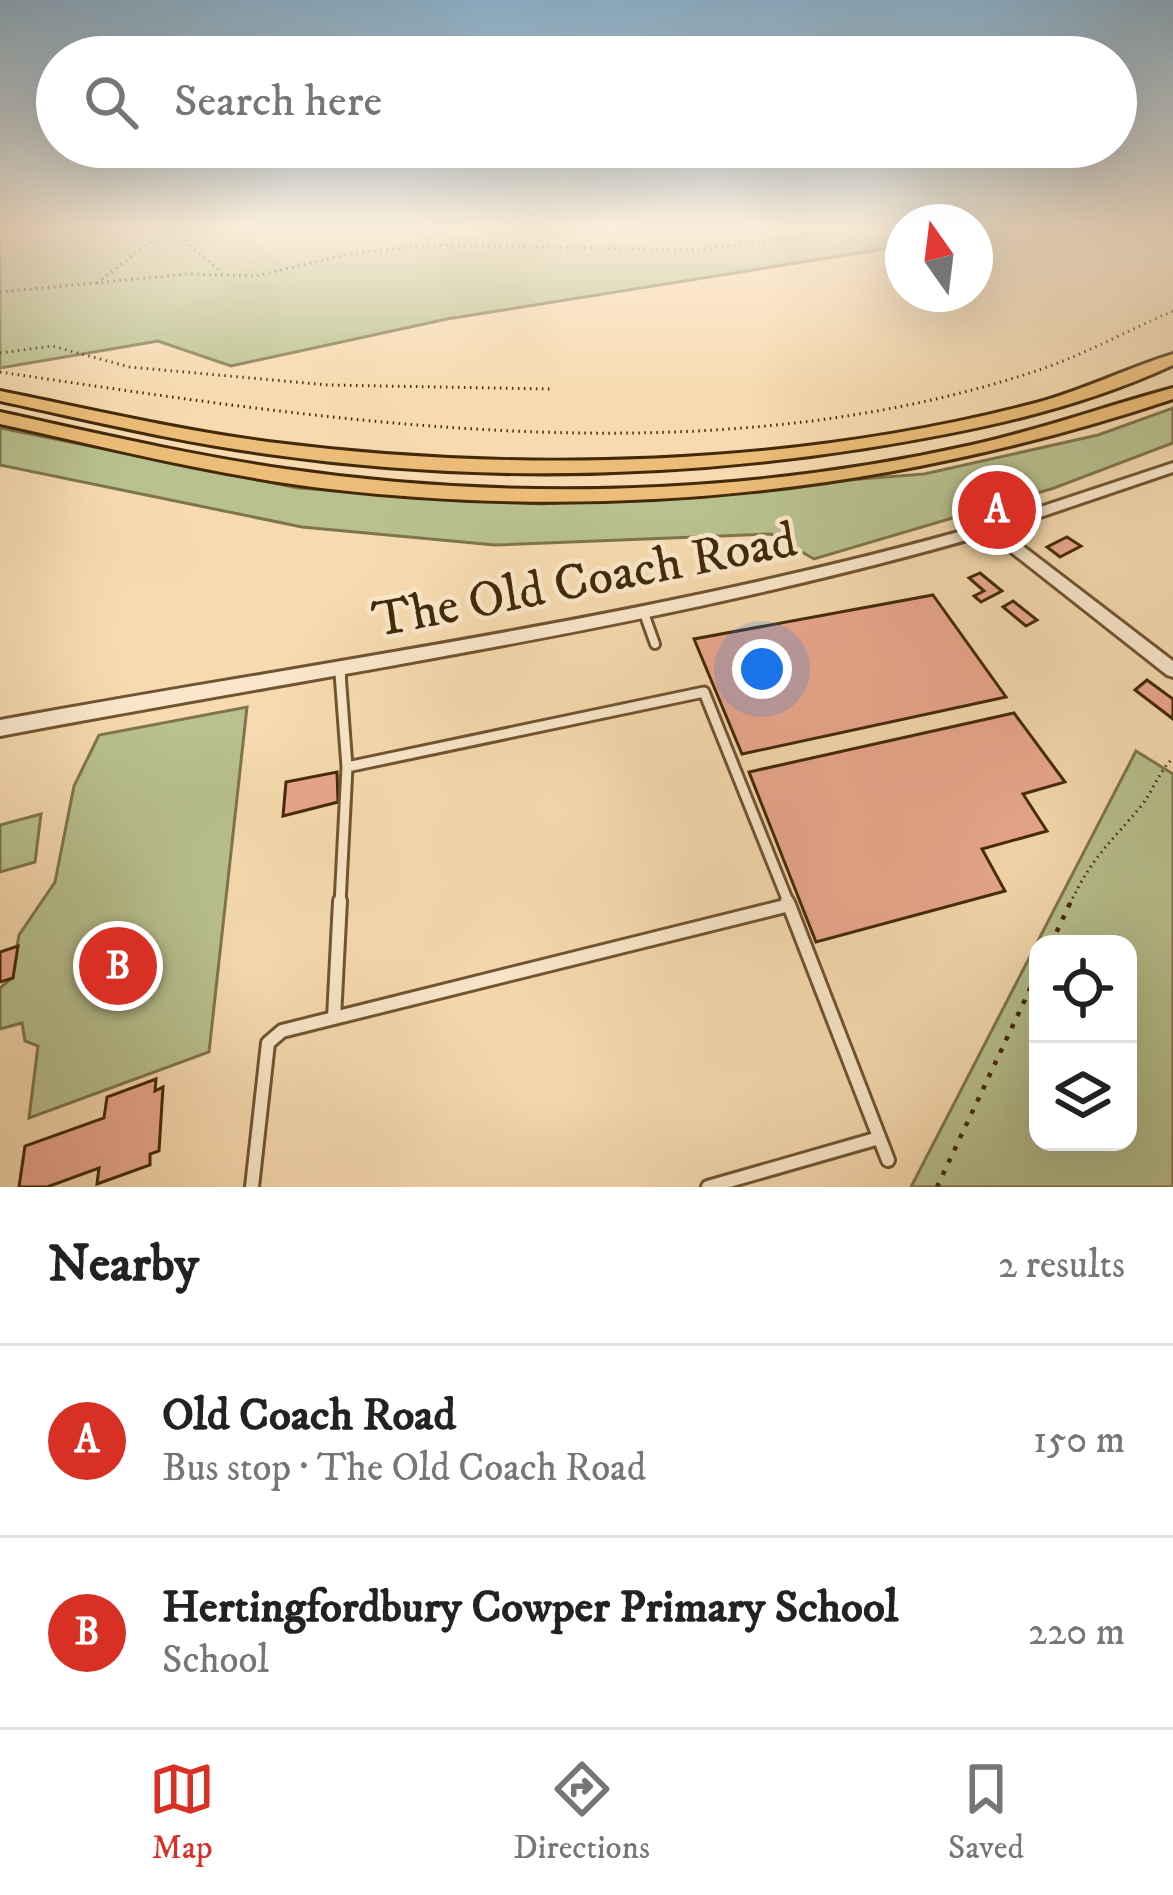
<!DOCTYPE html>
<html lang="en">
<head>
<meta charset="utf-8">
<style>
	body { margin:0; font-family:"IM FELL DW Pica",serif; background:#f2f2f2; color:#222 }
	.controls { position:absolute; right:36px; bottom:36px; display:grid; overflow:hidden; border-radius:24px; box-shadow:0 12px 48px #0002 }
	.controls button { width:108px; height:108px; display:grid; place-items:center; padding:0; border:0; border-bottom:3px solid #e0e0e0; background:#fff; color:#222; font:60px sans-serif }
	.compass { position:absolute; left:885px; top:204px; width:108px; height:108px; border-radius:50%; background:#fff; box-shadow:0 12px 48px #0002; rotate:346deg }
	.you { position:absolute; left:762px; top:669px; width:42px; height:42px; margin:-30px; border:9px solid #fff; border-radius:50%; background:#1a73e8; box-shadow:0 0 0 18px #1a73e833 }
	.badge { display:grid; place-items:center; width:78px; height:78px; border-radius:50%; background:#d93025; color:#fff; font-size:39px; font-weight:700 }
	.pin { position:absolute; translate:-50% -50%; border:6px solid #fff; box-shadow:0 3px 12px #0006 }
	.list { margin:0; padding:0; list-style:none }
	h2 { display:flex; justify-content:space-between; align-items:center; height:156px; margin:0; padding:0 48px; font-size:51px }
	h2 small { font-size:39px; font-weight:400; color:#767676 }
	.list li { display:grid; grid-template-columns:78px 1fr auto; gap:36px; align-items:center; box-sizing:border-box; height:192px; padding:0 48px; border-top:3px solid #e0e0e0 }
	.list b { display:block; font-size:45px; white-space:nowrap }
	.list p { margin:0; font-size:39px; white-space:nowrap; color:#767676 }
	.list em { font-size:39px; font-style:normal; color:#767676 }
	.icon { flex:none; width:66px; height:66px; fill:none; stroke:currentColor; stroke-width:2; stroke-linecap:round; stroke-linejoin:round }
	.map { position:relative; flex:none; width:1173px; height:1187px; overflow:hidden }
	.search { position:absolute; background:#fff; box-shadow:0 12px 48px #0002; left:36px; right:36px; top:36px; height:132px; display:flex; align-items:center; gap:30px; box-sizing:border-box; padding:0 42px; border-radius:66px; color:#767676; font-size:45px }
	.sheet { height:540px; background:#fff }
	nav { display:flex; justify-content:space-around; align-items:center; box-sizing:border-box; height:168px; border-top:3px solid #e0e0e0; background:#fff; font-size:33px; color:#767676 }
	nav a { display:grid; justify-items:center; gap:6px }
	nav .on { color:#d93025 }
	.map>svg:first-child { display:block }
	.green { fill:#b8c18f; stroke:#7e754c; stroke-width:3; fill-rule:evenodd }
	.building { fill:#eba88f; stroke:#432908; stroke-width:3 }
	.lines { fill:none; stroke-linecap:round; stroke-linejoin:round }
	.service-far2-casing { stroke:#705532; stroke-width:14 }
	.service-far1-casing { stroke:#705532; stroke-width:15 }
	.service-casing { stroke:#705532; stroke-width:18 }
	.minor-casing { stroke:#705532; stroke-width:6 }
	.trunk-casing { stroke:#432908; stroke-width:6 }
	.path-far1 { stroke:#432908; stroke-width:3; stroke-dasharray:1.5 4.5; stroke-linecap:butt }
	.path { stroke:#432908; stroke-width:4.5; stroke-dasharray:4.5 9; stroke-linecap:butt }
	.service-far2 { stroke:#fae7cb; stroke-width:8 }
	.service-far1 { stroke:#fae7cb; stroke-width:9 }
	.service { stroke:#fae7cb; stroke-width:12 }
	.minor { fill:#fae7cb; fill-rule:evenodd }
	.trunk { fill:#ecbd78; fill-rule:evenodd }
	.labels { text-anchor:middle; stroke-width:9; stroke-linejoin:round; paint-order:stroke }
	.street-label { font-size:51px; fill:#432908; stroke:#fae7cb }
</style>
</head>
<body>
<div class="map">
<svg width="1173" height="1187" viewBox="0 0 1173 1187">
	<rect width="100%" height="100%" fill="#f7daaf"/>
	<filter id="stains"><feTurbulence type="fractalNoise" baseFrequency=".00167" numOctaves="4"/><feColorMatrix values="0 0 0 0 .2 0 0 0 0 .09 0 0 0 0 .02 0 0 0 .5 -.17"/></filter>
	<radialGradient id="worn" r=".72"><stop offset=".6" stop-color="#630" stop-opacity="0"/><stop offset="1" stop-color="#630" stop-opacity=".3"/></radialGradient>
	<!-- green -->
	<path class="green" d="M0,229H903V246L447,319L231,366L158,341L0,368Z
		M1173,408V443L1054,488L814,559L771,534L495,545L302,527L0,465V428L298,488L542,504L924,474L1098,435Z
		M247,707L209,1052L29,1118L38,1046L25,1041L22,1023L0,1029V988L11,979L19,935L55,882L74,786L99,735Z
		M1136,751L1173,774V1187H911ZM1038,944H1128V1142H1038Z
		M41,814L35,862L0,872V825Z"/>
	<!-- building -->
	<path class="building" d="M1067,537L1081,546L1060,557L1047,547Z
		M980,573L1002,591L981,602L974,596L984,591L969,578Z
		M933,595L1006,697L742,754L694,639Z
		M1013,601L1037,620L1026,626L1003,607Z
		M1147,680L1173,699V719L1135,690Z
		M1014,713L1065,782L1023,794L1047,831L982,849L1005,891L816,942L749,772Z
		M337,772L338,802L283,816L286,782Z
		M18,946L13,978L0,982V952Z
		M156,1079L155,1091L163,1087L159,1151L150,1154V1165L97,1184L99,1168L47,1187H19L25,1146L104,1118L107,1097Z"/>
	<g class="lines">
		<defs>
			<path id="service-far2" d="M645,616L655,644
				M340,667L341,676"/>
			<path id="service-far1" d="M347,767L704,692L789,904
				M340,904L347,767L340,673"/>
			<path id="service" d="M787,901L789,905
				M334,1018L789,905L888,1160
				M252,1187L268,1043L282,1031L334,1018L340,901
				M708,1187L879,1138"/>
			<path id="minor" d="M1173,463V472L1002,530L1173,661V677L1167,675L988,534C664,628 330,673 0,736V720C328,660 659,617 980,526L987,521L992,523Z"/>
			<path id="trunk" d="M1173,354V365C1076,410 972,431 866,448C669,479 466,482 268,454C178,442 89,420 0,401V391C89,409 178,430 268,442C517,474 793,467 1036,403C1084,390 1127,368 1173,354Z
				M1173,388V399C896,491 620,522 330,489C219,476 109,448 0,424V412C95,433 189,455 285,469C510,502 750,495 972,445C1040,430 1106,406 1173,388Z"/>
		</defs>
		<!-- service-far2 casing -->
		<use href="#service-far2" class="service-far2-casing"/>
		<!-- service-far1 casing -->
		<use href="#service-far1" class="service-far1-casing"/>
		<!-- service casing -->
		<use href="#service" class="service-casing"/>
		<!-- minor casing -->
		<use href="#minor" class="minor-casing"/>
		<!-- trunk casing -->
		<use href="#trunk" class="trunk-casing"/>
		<!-- path-far1 -->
		<path class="path-far1" d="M182,229L190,245L222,273
			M97,283L167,229
			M0,292L189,274L256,276L349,254L428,245L693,250L864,229
			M0,353L52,346L130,367L328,385L551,389
			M0,372C338,422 707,481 1039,370C1085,354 1129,330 1173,311
			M1070,904C1091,858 1111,842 1142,805C1154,789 1158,773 1173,758"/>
		<!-- path -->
		<path class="path" d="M1051,944L1071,901
			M937,1187L1038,972"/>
		<!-- service-far2 -->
		<use href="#service-far2" class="service-far2"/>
		<!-- service-far1 -->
		<use href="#service-far1" class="service-far1"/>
		<!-- service -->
		<use href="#service" class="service"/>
		<!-- minor -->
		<use href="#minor" class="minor"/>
		<!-- trunk -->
		<use href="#trunk" class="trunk"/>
	</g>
	<!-- sky -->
	<linearGradient id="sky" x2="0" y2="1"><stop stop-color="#8bb6d4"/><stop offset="0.58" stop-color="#fbeedb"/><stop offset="1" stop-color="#fbeedb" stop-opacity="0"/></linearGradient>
	<rect width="1173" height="395" fill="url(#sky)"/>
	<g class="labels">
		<!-- street labels -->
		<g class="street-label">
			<text transform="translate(584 578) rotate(-11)" y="18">The Old Coach Road</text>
		</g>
	</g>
	<rect width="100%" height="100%" filter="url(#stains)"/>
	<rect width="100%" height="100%" fill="url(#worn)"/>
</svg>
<div class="controls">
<button><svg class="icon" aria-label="locate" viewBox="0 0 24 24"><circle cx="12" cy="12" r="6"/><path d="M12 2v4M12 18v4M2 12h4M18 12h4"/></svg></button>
<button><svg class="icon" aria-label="layers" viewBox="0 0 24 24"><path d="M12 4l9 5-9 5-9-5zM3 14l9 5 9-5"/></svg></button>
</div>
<svg class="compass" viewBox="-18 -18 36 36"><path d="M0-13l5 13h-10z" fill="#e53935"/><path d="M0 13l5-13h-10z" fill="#767676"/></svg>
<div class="you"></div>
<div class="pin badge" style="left:997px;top:510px">A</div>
<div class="pin badge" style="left:118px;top:966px">B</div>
<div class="search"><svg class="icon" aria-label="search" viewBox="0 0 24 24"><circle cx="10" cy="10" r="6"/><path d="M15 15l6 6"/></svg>Search here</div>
</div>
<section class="sheet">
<h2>Nearby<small>2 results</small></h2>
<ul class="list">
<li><span class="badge">A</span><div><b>Old Coach Road</b><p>Bus stop · The Old Coach Road</p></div><em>150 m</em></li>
<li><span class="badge">B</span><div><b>Hertingfordbury Cowper Primary School</b><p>School</p></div><em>220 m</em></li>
</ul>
</section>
<nav>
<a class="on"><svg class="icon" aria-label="map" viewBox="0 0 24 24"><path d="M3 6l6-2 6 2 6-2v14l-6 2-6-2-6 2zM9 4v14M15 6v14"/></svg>Map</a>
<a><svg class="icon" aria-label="directions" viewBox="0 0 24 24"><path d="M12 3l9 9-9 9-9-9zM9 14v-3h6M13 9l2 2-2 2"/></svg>Directions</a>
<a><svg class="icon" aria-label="saved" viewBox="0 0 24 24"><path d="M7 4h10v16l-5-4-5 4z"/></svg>Saved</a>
</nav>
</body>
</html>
